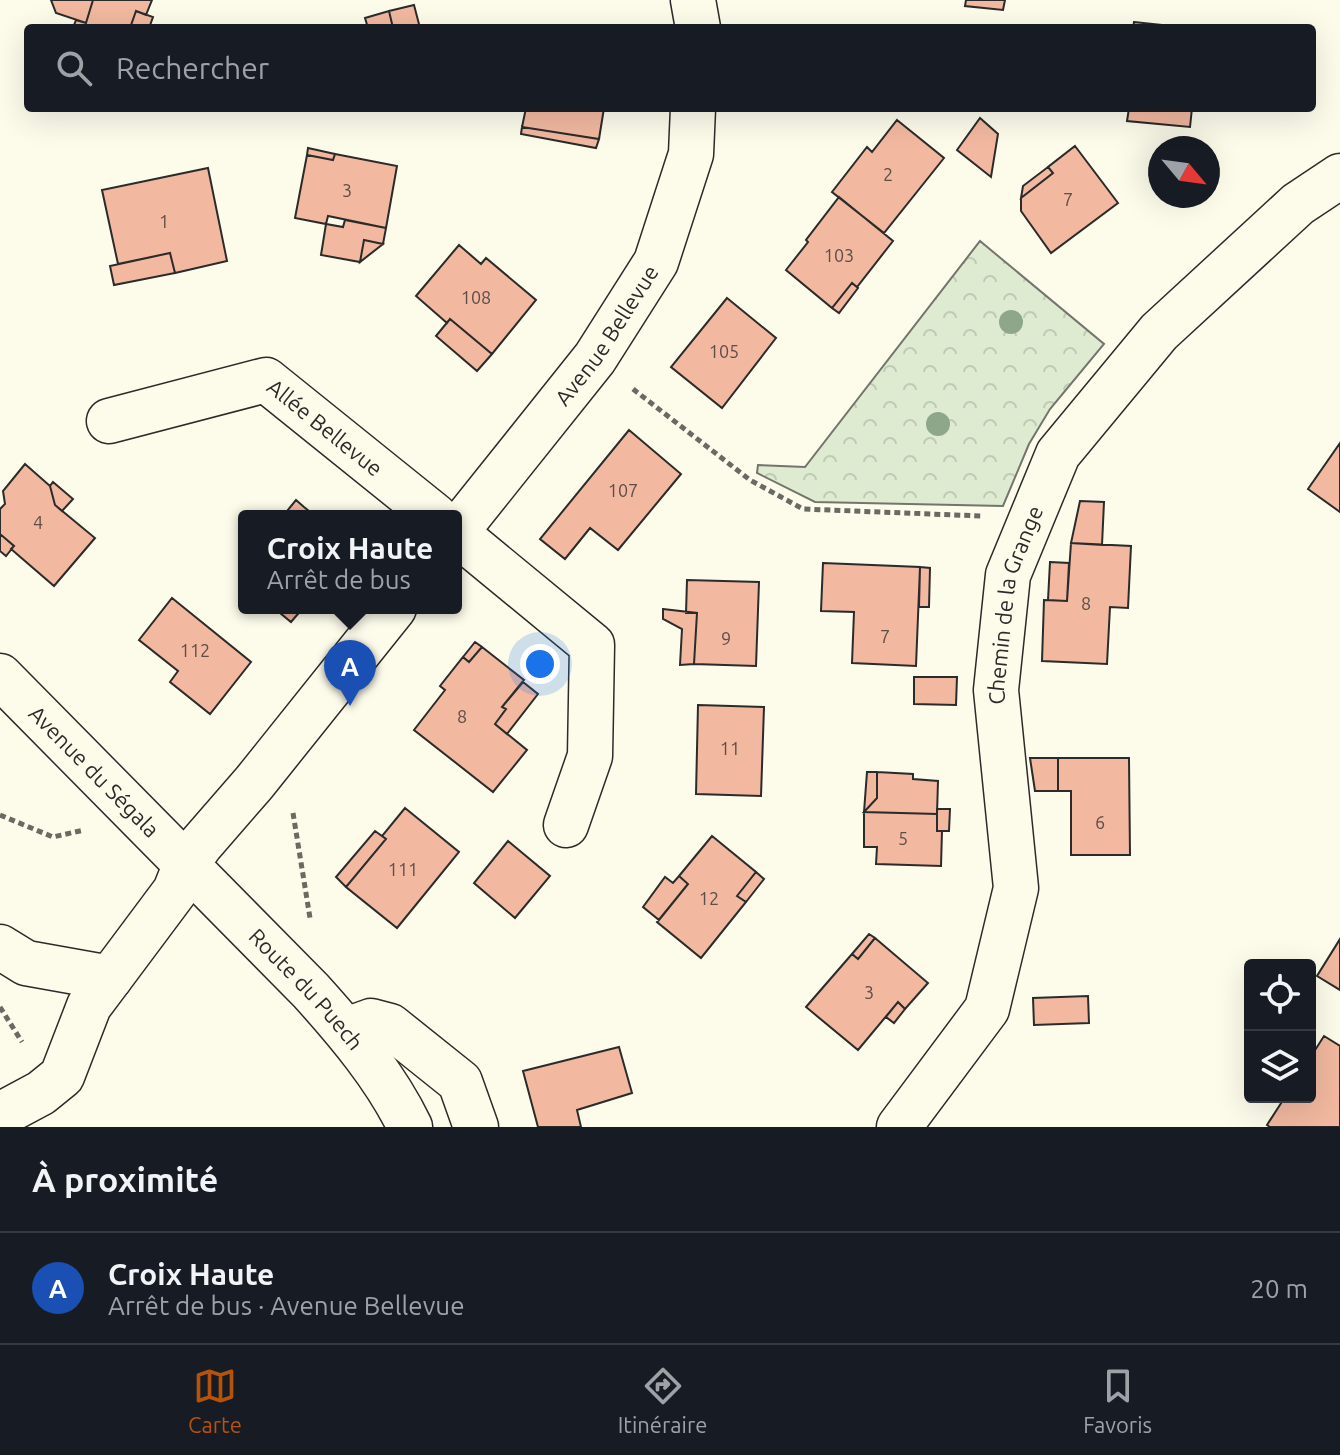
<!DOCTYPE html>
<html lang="fr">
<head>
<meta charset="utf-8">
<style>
	body { margin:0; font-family:Ubuntu,sans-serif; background:#20242c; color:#f1f3f6 }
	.controls { position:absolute; right:24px; bottom:24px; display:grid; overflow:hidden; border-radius:8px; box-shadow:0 8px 32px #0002 }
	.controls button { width:72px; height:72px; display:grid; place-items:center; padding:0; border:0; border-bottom:2px solid #363941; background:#171b24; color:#f1f3f6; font:40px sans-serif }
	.compass { position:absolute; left:1148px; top:136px; width:72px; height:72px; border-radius:50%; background:#171b24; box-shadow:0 8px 32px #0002; rotate:119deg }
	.you { position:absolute; left:540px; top:664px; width:28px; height:28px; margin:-20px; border:6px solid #fff; border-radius:50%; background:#1a73e8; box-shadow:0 0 0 12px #1a73e833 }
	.badge { display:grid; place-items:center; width:52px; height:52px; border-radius:50%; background:#b45309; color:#fff; font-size:26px; font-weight:700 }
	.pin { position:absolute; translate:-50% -66px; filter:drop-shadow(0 2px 4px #0008) }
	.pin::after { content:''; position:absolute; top:42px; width:28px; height:24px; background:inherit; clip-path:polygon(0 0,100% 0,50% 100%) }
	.popup { position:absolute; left:238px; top:510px; width:224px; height:104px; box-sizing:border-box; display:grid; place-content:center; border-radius:8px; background:#171b24; filter:drop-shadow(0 2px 6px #0005); font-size:26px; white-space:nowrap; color:#9ea1a6 }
	.popup b { font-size:30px; color:#f1f3f6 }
	.popup::after { content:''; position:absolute; left:50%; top:100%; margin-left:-16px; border:16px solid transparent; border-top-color:#171b24 }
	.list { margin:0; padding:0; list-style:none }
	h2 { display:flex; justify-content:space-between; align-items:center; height:104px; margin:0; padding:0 32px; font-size:34px }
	h2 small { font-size:26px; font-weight:400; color:#9ea1a6 }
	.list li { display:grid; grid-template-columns:52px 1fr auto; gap:24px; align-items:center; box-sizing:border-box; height:112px; padding:0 32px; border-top:2px solid #363941 }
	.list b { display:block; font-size:30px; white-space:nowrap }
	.list p { margin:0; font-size:26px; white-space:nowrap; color:#9ea1a6 }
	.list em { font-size:26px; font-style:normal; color:#9ea1a6 }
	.icon { flex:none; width:44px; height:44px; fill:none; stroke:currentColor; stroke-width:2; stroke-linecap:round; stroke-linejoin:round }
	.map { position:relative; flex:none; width:1340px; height:1127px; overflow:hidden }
	.search { position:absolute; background:#171b24; box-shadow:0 8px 32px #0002; left:24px; right:24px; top:24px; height:88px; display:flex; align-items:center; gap:20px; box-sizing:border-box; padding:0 28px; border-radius:8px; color:#9ea1a6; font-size:30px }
	.sheet { height:216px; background:#171b24 }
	nav { display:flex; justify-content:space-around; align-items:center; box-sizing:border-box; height:112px; border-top:2px solid #363941; background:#171b24; font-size:22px; color:#9ea1a6 }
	nav a { display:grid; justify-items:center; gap:4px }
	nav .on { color:#b45309 }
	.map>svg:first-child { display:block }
	.park { fill:url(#park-crowns); stroke:#74746e; stroke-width:2 }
	.building { fill:#f2b8a0; stroke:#2b2b2b; stroke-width:2 }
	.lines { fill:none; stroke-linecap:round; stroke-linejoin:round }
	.minor-casing { stroke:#2b2b2b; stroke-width:47 }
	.path { stroke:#6a6964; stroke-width:5; stroke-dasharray:6 4; stroke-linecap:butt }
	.minor { stroke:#fdfbea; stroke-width:44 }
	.tree { fill:#8ea78a }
	.labels { text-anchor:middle; stroke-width:6; stroke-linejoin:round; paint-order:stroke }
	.number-label { font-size:18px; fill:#5d4e48 }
	.street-label { font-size:22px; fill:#2b2b2b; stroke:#fdfbea }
</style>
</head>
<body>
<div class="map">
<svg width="1340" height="1127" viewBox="0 0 1340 1127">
	<defs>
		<pattern id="park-crowns" width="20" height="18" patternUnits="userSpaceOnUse" patternTransform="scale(2)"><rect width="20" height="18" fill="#deebd1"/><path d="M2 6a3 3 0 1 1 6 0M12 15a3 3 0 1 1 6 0" fill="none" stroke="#bfcab4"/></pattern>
	</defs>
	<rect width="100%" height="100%" fill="#fdfbea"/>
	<!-- park -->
	<path class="park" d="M980,241L1104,344L1050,409L1029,444L1003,506L815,502L757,473L758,465L805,467Z"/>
	<!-- building -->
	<path class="building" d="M51,0H93L86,23L56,13Z
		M93,0H152L146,15L136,11L130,28H73L76,20L86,23Z
		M966,0H1005L1003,10L965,6Z
		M414,5L420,28H393L389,11Z
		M136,11L153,17L149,28H130Z
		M389,11L393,28H368L365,18Z
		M1134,22L1190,28H1133Z
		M526,108H604L599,139L522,127Z
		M1129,108H1192L1190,127L1127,121Z
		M980,118L998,134L991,177L957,150Z
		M897,120L944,158L884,233L832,192L867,147L872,152Z
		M522,127L599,139L596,148L521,134Z
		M1075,146L1118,203L1051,253L1021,211V198L1053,173L1048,167Z
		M308,148L335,154L333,160L307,155Z
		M335,154L397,166L386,228L328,216L326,224L295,218L307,155L333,160Z
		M1048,167L1053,173L1021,198L1023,186Z
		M208,168L227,261L175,273L170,253L118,264L102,190Z
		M839,197L893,241L857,287L852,283L832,308L786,270L808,242L806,240Z
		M345,220L386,228L383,244L364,240L360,262L321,255L326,224L343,227Z
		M364,240L383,244L360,262Z
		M459,245L481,264L486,258L536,300L492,354L450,319L447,323L416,296Z
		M170,253L175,273L114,285L110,266Z
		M852,283L858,288L839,313L832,308Z
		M727,298L776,338L722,408L671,367Z
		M450,319L492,354L477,371L436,336Z
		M629,430L681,474L618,550L590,528L565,559L540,539Z
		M1340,443V512L1308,489Z
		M25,464L50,486L55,505L95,538L54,586L11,549L14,546L0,534V509L5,504L3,491Z
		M53,482L73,499L62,511L55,505L50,486Z
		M296,500L304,507L315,516H283Z
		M1080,501L1104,502L1102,545L1071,543Z
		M0,534L14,546L6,556L0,551Z
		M1071,543L1131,546L1128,608L1110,607L1107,664L1042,661L1044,600L1067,601Z
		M1050,562L1069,563L1067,601L1048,600Z
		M823,563L920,567L916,666L852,663L854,612L821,611Z
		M920,567L930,568L929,607H919Z
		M687,580L759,582L756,666L694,664L697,613H686Z
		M172,598L251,662L210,714L170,682L178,671L139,640Z
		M274,608H303L291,622Z
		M663,609L697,613L694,664L680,665L682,629L663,619Z
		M475,642L482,647L469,662L463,657Z
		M482,647L524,680L502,707L506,709L495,724L527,750L493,792L414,730L445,690L440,686L463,657L469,662Z
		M914,677H957L956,705L914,704Z
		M523,682L538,694L507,734L495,724L506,709L502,707Z
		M698,705L764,707L761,796L696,794Z
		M1030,758H1058V791H1035Z
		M1058,758H1129L1130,855H1071V791H1058Z
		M867,772H877V798L864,812Z
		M877,772L913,774V779L938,781L937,814L864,812L877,798Z
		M405,808L459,852L397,928L346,887L386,839L382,836Z
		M937,809H950L949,831H937Z
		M864,812L937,814V831H942L941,866L876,864L877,847H864Z
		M375,831L386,839L346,887L336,877Z
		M712,836L756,872L737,896L746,902L701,958L657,922L688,884L679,876Z
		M508,841L550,876L515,918L474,883Z
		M756,872L764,879L746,902L737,896Z
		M679,876L688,884L659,920L643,907L665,877L673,883Z
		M869,934L875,938L858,959L852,954Z
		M875,938L928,983L905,1009L898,1002L858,1050L806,1007L852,954L858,959Z
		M1340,939V990L1317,976Z
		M1088,996L1089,1023L1034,1025L1033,998Z
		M898,1002L905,1009L894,1023L886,1017Z
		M1324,1036L1340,1046V1127H1270L1267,1125L1285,1097H1310V1058Z
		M619,1047L632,1093L577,1110L581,1127H538L523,1071Z"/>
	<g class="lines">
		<defs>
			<g id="minor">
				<path d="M693,0L698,28"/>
				<path id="s1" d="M109,421L266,380L435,516"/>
				<path id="s2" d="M456,532L595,358L656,262L691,154L693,108"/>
				<path d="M456,533L592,645L590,756L566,825"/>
				<path id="s3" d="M0,676L311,991C348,1032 386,1077 410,1127"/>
				<path d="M0,947L26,963L110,978L175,891L185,866L201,844L254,783L394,608"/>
				<path d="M346,1030L371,1021L390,1026L460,1082L476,1127"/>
				<path d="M0,1115L41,1093L62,1076L89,1006L110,978"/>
				<path id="s4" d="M899,1127L987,1009L1016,888L996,690L1008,575L1058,454L1159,332L1298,204L1340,176"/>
			</g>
		</defs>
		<!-- minor casing -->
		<use href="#minor" class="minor-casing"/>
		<!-- path -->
		<path class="path" d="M633,389L750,480L803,509L981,516
			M293,813L310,918
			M0,815L53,837L84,830
			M0,1007L22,1042"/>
		<!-- minor -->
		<use href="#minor" class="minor"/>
	</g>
	<!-- trees -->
	<g class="tree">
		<circle cx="1011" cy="322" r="12"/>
		<circle cx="938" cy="424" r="12"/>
	</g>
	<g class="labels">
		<!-- number labels -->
		<g class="number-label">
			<text x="888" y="181">2</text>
			<text x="347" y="197">3</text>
			<text x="1068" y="206">7</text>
			<text x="164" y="228">1</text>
			<text x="839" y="262">103</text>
			<text x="476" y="304">108</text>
			<text x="724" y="358">105</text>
			<text x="623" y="497">107</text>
			<text x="38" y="529">4</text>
			<text x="1086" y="610">8</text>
			<text x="885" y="643">7</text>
			<text x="726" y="645">9</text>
			<text x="195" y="657">112</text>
			<text x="462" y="723">8</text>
			<text x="730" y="755">11</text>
			<text x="1100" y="829">6</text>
			<text x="903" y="845">5</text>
			<text x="403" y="876">111</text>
			<text x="709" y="905">12</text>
			<text x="869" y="999">3</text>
		</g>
		<!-- street labels -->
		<g class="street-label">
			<text dy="8" stroke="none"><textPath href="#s2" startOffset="248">Avenue Bellevue</textPath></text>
			<text dy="8" stroke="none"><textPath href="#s1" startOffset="238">Allée Bellevue</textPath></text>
			<text dy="8" stroke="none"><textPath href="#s4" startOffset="558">Chemin de la Grange</textPath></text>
			<text dy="8" stroke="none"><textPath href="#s3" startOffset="134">Avenue du Ségala</textPath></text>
			<text dy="8" stroke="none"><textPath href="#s3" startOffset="438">Route du Puech</textPath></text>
		</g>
	</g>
</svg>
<div class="controls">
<button><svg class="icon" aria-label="locate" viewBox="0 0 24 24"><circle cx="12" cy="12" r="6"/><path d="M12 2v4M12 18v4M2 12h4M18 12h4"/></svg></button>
<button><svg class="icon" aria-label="layers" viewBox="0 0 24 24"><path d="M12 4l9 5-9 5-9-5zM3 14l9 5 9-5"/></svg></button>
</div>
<svg class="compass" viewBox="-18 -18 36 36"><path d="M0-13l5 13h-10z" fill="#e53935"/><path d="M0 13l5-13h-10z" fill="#9ea1a6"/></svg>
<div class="you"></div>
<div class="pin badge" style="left:350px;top:706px;background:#1a4fb4">A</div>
<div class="popup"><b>Croix Haute</b>Arrêt de bus</div>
<div class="search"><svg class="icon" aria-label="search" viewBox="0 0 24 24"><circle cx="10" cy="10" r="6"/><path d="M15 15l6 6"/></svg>Rechercher</div>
</div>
<section class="sheet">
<h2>À proximité<small></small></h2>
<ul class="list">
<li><span class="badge" style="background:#1a4fb4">A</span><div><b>Croix Haute</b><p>Arrêt de bus · Avenue Bellevue</p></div><em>20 m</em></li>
</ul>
</section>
<nav>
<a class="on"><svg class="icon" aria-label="map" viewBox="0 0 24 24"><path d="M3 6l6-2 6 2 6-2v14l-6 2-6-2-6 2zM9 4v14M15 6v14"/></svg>Carte</a>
<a><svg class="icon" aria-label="directions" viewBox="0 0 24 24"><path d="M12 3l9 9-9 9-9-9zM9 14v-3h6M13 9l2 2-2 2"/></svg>Itinéraire</a>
<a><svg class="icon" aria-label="saved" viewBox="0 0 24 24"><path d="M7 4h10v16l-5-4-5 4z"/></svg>Favoris</a>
</nav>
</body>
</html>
